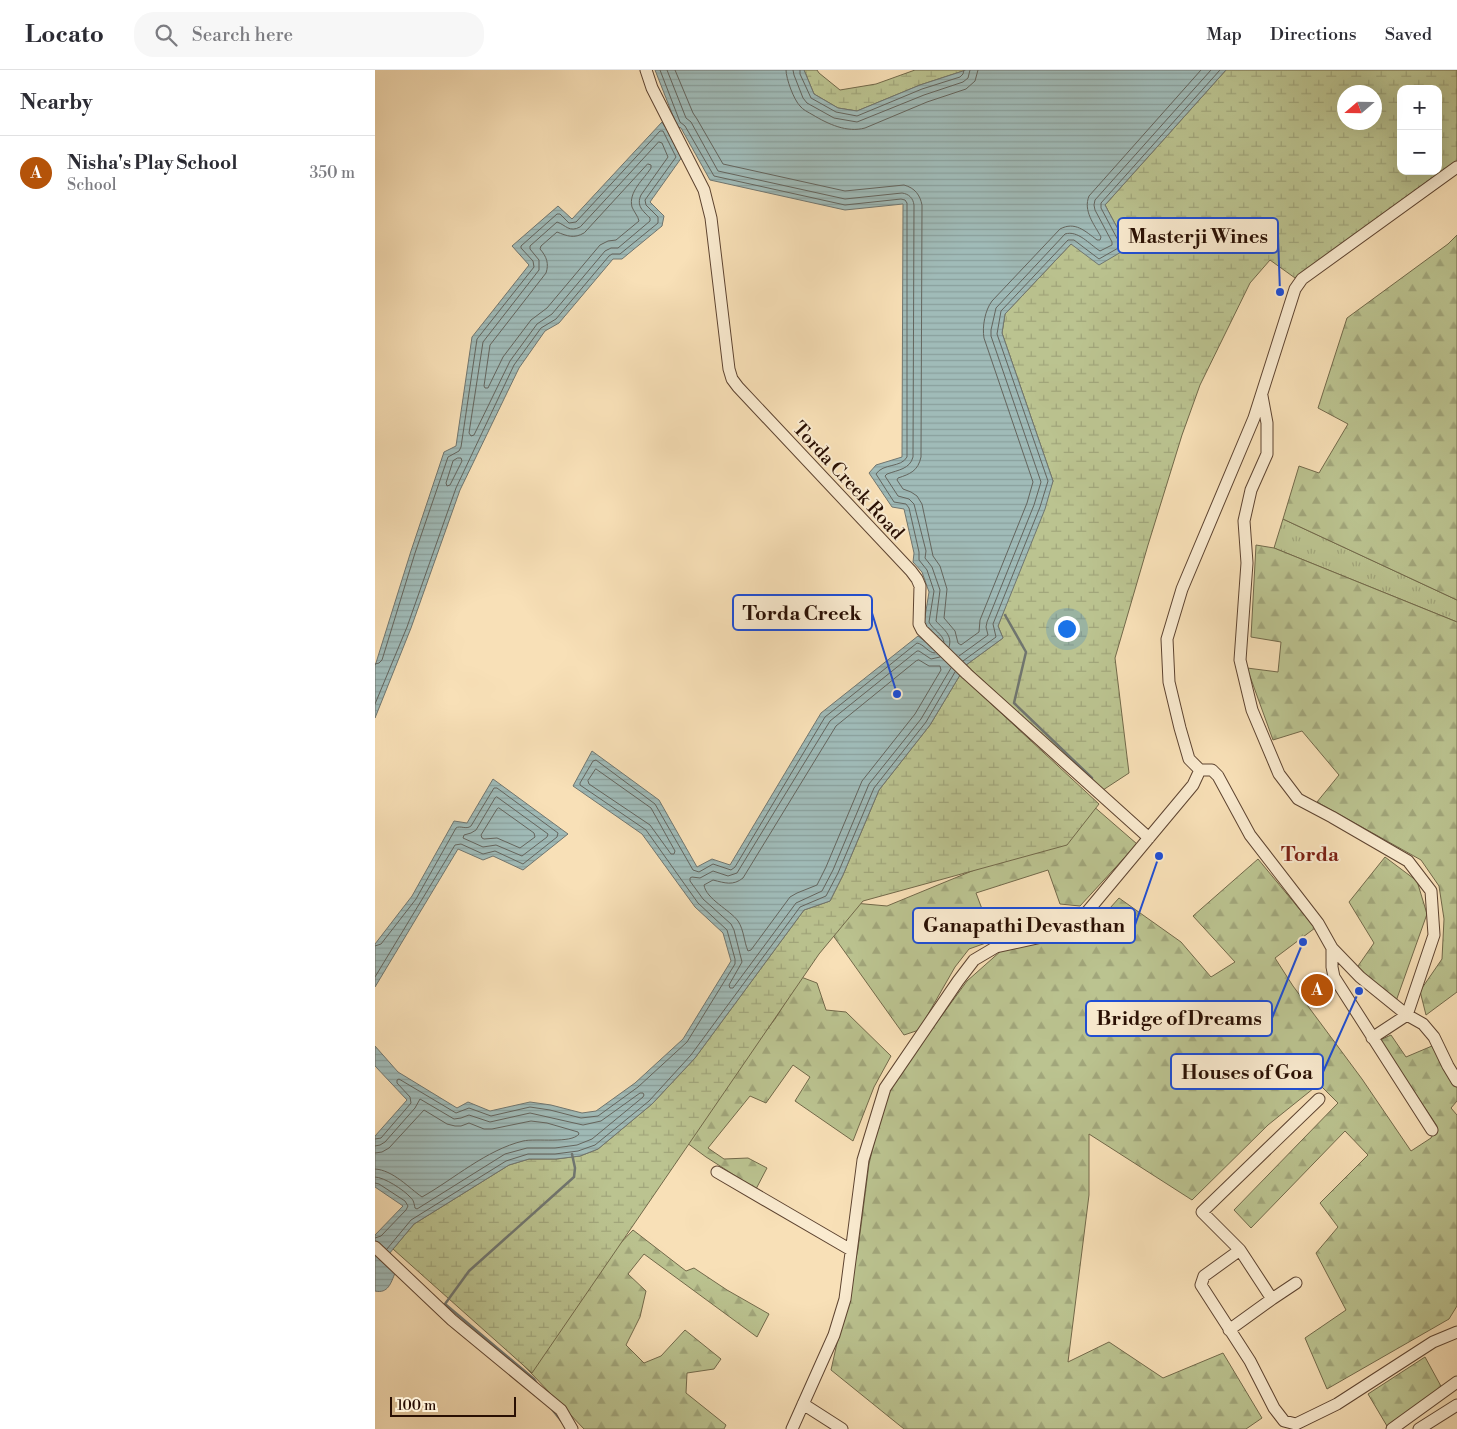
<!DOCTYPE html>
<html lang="en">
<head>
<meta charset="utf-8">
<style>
	body { margin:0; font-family:"Libre Bodoni",serif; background:#f7f7f7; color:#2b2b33 }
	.controls { position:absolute; right:15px; top:15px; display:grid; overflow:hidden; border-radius:10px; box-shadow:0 5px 20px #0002 }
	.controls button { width:45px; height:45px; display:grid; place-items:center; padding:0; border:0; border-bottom:1px solid #e1e1e2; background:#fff; color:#2b2b33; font:25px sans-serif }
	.compass { position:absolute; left:962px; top:15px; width:45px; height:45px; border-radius:50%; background:#fff; box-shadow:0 5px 20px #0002; rotate:250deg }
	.scale { position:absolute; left:15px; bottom:12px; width:126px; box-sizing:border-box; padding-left:5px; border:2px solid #290f03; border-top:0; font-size:14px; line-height:18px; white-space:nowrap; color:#290f03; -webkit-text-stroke:4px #faebd0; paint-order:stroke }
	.you { position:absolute; left:691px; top:558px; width:18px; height:18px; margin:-12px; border:4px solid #fff; border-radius:50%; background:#1a73e8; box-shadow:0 0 0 8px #1a73e833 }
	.badge { display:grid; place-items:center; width:32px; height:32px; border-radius:50%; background:#b45309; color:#fff; font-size:16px; font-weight:700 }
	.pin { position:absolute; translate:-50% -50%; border:2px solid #fff; box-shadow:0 1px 5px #0006 }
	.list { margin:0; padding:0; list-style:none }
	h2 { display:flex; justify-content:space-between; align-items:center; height:65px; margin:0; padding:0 20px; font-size:21px }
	h2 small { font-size:16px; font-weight:400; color:#7c7c81 }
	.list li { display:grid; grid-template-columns:32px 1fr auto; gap:15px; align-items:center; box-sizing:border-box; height:75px; padding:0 20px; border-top:1px solid #e1e1e2 }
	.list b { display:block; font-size:19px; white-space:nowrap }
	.list p { margin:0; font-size:16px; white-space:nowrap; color:#7c7c81 }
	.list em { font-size:16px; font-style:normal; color:#7c7c81 }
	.icon { flex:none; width:28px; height:28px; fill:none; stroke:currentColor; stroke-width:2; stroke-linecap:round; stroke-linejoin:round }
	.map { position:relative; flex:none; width:1082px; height:1359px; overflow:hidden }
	header { display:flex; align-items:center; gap:30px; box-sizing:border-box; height:70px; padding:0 25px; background:#fff; border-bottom:1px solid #e1e1e2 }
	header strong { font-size:24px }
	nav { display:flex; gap:28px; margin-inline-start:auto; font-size:18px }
	.search { width:350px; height:45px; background:#f7f7f7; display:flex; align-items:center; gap:12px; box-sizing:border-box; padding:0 18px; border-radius:20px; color:#7c7c81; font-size:19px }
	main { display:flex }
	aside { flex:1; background:#fff }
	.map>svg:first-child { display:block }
	.grass { fill:url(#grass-tufts); stroke:#72694a }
	.forest { fill:url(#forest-firs); stroke:#72694a }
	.wetland { fill:url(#wetland-marsh); stroke:#72694a; fill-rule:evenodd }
	.water { fill:url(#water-rules); stroke:#707670 }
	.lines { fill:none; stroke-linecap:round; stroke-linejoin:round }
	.shore { stroke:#64655e; stroke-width:1 }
	.stream { stroke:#707670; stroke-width:2.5 }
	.minor-casing { stroke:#5d4330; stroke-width:13 }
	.minor { stroke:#faebd0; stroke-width:11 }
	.labels { text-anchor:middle; stroke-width:4; stroke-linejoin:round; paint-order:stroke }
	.street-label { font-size:19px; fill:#290f03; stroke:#faebd0 }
	.neighbourhood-label { font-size:20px; font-weight:bold; fill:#7a1f14; stroke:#faebd0 }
	.leader { fill:none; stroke:#1d4ed8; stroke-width:2 }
	.callout-dot { fill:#1d4ed8; stroke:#faebd0; stroke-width:2 }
	.callout { fill:#faebd0; stroke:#1d4ed8; stroke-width:2 }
	.callout-label { font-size:20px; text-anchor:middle; font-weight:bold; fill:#290f03 }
</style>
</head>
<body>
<header>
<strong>Locato</strong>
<div class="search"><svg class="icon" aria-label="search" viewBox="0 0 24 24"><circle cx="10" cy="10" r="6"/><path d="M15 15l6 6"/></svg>Search here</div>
<nav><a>Map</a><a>Directions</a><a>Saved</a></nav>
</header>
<main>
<aside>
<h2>Nearby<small></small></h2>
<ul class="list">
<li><span class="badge">A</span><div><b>Nisha's Play School</b><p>School</p></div><em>350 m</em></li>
</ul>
</aside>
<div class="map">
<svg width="1082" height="1359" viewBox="0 0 1082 1359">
	<defs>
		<pattern id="grass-tufts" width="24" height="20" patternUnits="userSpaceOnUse" patternTransform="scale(1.25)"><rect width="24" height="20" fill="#bbc390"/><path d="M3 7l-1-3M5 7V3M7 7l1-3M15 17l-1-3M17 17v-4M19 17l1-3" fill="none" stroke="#a1a67b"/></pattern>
		<pattern id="forest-firs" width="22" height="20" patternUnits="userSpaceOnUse" patternTransform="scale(1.25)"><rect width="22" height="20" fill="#bbc390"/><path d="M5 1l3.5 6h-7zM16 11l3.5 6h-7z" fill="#a1a67b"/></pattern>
		<pattern id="wetland-marsh" width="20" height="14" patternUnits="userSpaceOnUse" patternTransform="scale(1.25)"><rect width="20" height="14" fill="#bbc390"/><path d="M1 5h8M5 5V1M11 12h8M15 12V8" fill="none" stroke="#a1a67b"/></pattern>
		<pattern id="water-rules" width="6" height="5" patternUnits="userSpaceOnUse" patternTransform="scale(1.25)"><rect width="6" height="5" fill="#a0bbb8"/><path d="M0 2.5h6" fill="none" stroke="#8aa09d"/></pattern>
	</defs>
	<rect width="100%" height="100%" fill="#f8e0b7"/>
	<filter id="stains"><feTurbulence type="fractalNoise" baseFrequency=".004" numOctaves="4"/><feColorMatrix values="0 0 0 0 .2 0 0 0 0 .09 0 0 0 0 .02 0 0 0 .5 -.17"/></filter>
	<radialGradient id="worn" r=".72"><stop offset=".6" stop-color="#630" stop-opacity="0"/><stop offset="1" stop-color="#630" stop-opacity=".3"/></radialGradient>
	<!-- grass -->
	<path class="grass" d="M908,449L1082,530V552L899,478Z"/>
	<!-- forest -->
	<path class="forest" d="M1082,165V530L908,449L924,396L944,403L973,354L943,338L972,248L1073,174Z
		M881,475L899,478L1082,552V922L1051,945L1045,921L1067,889L1069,849L1064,816L1046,790L942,732L964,705L927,661L898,670L872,598L903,602L906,572L876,567Z
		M709,728L762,774L705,836L685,834L673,800L601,823L607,839L626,844L639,863L594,879L580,897L544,960L529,965L457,864L479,833L512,836L609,796Z
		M1010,787L1042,811L1052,844L1020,934L988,904L983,896L999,873L974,832Z
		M883,789L940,858L900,888L918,916L987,1009L1036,1081L1056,1068L1062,1056L1005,970L1016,965L1031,987L1057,976L1073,1006L1082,1017V1031L1076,1038L1082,1045V1236L1074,1249L952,1319L930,1268L971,1240L941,1183L963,1157L945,1133L993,1085L970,1061L876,1158L859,1140L963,1033L944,1014L893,1055L817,1130L714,1064V1125L693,1292L734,1272L788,1308L848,1283L887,1348L871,1359H529L456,1300L483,1179L494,1094L511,1022L592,911L627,880L691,868L716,859L744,828L806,872L836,907L860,892L818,846Z
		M426,907L442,913L451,940L471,942L516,986L499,1017L478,1071L420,1031L435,1007L418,995L391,1033L375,1026L333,1078L349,1089L373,1088L392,1098L381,1119L331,1087L312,1073L341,1026L400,949Z
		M258,1160L311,1201L319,1198L352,1220L394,1244L382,1267L269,1184L253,1204L271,1221L265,1247L251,1275L269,1293L286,1286L310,1260L346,1289L339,1299L312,1303L311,1323L351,1355L349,1359H209L139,1285Z
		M1050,1287L1067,1318L1012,1356L993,1324Z"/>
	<!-- wetland -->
	<path class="wetland" d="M429,0H442L444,3L465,20L501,14L540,0H591L545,15L482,41L463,38L439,24Z
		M851,0H1082V97L920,208L895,190L875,213L825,315L807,365L773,475L740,588L754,703L728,720L591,595L628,568L623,556L678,411L627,263L630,244L696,174L753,178L730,135ZM1026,19H1063V101H1026ZM969,22H999V52H969Z
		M585,605L724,734L692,775L488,831L444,884L157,1303L18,1179L39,1154L134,1095L154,1089H181L205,1086L223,1079L277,1034L320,988L429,840L455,831L468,805L504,720L555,655Z"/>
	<!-- water -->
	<path class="water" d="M280,0H429L439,24L463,38L482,41L545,15L591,0H851L730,135L753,178L724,195L696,174L630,244L627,263L678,411L670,439L623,556L628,568L591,595L555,655L504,720L468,805L455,831L429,840L320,988L277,1034L223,1079L205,1086L181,1089H154L134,1095L39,1154L9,1190L20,1203C16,1213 13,1224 0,1221V1165L28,1136L0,1117V1066L32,1030L0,996V976L23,1002L82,1038L93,1032L115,1041L155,1032L176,1035L207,1043L221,1041L260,1013L308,969L356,891L348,863L320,837L267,764L198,716L217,681L284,730L322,797L337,789L355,795L446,643L543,566L559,578L549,553L554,522L547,502L538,492L539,483L529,439L517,437L494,403L501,395L527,387L528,134L470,140L335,110L306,58L303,57L294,63L307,87L275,132L289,146L287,156L247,189H238L184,253L170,261L144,298L85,420L36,558L0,648V596L36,481L69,382L81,376L97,267L154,195L137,176L183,136L197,149L287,52L290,57L300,51Z
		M118,709L193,764L148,800L118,786L108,790L83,779L0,917V874L37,826L79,751L92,753Z"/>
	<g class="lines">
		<!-- shore -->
		<path class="shore" d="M285,0L305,52L310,56L339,106L470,135L526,129L530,130L532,133V387C526,398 508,393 501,404L519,432L531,434L534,438L544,482V490L552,500L559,521L554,552C558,560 568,564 569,572
			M292,0L311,48L316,52L343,101L470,129L527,123C534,124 538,128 539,135L538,387C535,399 523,400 512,404L510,406L523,426L534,429L539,434L551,481L550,488L557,497L565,520L561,551C568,559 578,565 574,577
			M300,0L318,43L322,49L348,94L470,121L529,115C540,118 545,125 547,135L546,387C543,401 535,404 523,408L522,410L528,419L536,422L542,426L547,434L558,486L565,496L572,519L569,548L580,561L583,573L586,575L604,562L605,550L652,433L658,412L609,268C607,257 610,240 617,231L685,159C700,151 710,161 722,170H725L726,167C719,154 708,141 714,126L826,0
			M411,0C411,9 419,30 425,36C428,40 433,42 438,45C453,54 472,63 490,58L552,32L591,19L600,11L603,0
			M418,0L419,5L428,28L432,33L459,48L482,52L549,25L588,12L593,8L595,0
			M425,0V4L436,28L461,42L482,46L547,19L585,7L588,4L589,0
			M284,72L287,73L293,87L266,125C261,136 268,141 275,148V151L243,178H236L230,181L177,244L162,254L135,291L99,365L96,366L94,363L108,272L164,200V190L155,179V176L182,152C191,155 194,163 205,157Z
			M273,94L276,95V98C269,109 253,122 257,137C259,142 263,146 264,151L241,170L233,171L225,175L172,238L156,250L128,287L113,318H110L109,316L115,275L171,203C174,194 172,187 165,179L166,176L182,162C192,166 199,169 209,163Z
			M83,388H86L87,391L75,415L72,416L71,413L78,391Z
			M584,586L613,565L611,557L612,552L659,435L666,412L616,266V260L621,238L690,164C703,160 714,174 725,181L737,175V172L720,140L719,135L720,130L836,0
			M565,587L556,589L544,581H542L455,651L362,803L353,806L338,801L325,808L317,807L315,808V811L328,829L356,854L359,860L367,892L354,915L355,918H358L421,833L447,821L458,800L494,714L546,649L576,598
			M544,590L554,596H565L566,600L540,644L487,711L451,797L442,815L422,823L415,827L376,880L373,881C369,872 369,860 363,851C355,840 331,829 329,815L338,810C350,813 358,816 368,808L461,656L541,591Z
			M588,591L621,567L618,554L665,437L673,411L622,264L626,241L693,170H699L724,189L745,177V174L726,138V133L845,0
			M0,594L4,593L7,590L40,483L73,387L84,381L86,377L102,269L159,197L158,191L146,178V176L182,144H185L194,153L201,152L285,61H288L301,87L270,130L271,135L283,147V153L245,184H237L234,186L181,249L166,258L139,295L81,418L32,557L0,634
			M221,699L276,738L300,781L299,784H296L275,755L214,714L213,711Z
			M122,727L173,764L172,767L147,786L121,775L108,777L88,768L89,765L96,763L101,760L120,728Z
			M124,738L159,763L160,767L145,778L122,768L109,769L107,768L106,765L122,739Z
			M0,876L6,874L41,829L81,758C85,755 91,760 96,756L119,718H122L183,763L182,767L148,794L120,781L108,784L86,774L80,775L0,907
			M0,1069L6,1068L36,1033L35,1027L22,1013V1010L24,1009L81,1043L94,1038L116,1046L155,1037L175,1040L206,1048L223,1046L263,1017L312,972L360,894V889L352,860L323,833L271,760L205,715V713L218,691L221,690L280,734L318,800L324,802L338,794L356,800L360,797L450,647L542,573C549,574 553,583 560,583
			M0,1076L5,1075L10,1072L40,1038L45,1029L79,1049L86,1048L94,1045L115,1052L155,1043L208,1055L226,1051L265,1023H268L269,1025L268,1027L217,1069L202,1075L180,1078H152L130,1084L42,1139L40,1138C39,1134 39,1130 35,1127C29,1120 9,1107 0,1107
			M0,1083L7,1082L14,1078L49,1040L72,1054L80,1056H86L94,1053L109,1059H117L156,1051L172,1053L203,1062L204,1064C196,1074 161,1068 148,1071C111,1080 79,1109 47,1127C34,1118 18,1100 0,1099
			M0,1113L4,1114L30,1131L33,1136L31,1140L6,1166L0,1168
			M12,1179L36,1150L131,1091L153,1084H180L203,1081L220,1075L274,1031L316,985L425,837L451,826L463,803L499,718L551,652L580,602"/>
		<!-- stream -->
		<path class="stream" d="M630,545L651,582L639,633L717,708
			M162,1314L159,1309L70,1234L94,1201L199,1107L200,1098L197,1084
			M176,1338L188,1353"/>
		<defs>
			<path id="minor" d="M271,0L277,18L329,120L336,148L354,299L357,309L363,317L536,501L542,509L545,516L544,554L547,560L592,604L774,768
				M1082,97L927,209L920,219L879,348L807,519L792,569L794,612L805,658L814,689L825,700H837L843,706L875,765L943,853L957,878L985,907L1032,945L1048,954L1059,967L1073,996L1082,1011
				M887,326L892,353V384L876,420L869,451L872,493L865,590L877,640L904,704L923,729L957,747L1033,791L1056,821L1059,865L1032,945L997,968
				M957,878V897L959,907L1057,1060
				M944,1029L827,1142L865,1180L829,1206L826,1215L875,1291L899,1338L909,1351L921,1354L962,1334L1058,1272L1082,1262
				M342,1102L476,1180
				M0,1177L77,1250L186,1340L197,1359
				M865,1180L897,1229L921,1213
				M854,1260L897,1229
				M428,1334L467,1359
				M417,1359L459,1265L470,1229L488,1090L510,1018L583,911L599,890L621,877L685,863L702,854L818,715L825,700
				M1017,1359L1082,1312
				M1044,1359L1082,1335"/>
		</defs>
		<!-- minor casing -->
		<use href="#minor" class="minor-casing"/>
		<!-- minor -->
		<use href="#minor" class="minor"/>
	</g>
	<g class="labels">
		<!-- street labels -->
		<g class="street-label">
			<text transform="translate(474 410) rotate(47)" y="7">Torda Creek Road</text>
		</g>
		<!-- neighbourhood labels -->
		<g class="neighbourhood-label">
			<text x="935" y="791">Torda</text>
		</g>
	</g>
	<!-- callouts -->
	<path class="leader" d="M905 222L903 166M522 624L497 543M784 786L760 855M928 872L897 948M984 921L948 1002"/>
	<g class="callout-dot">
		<circle cx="905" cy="222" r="5"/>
		<circle cx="522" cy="624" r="5"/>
		<circle cx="784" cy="786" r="5"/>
		<circle cx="928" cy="872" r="5"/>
		<circle cx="984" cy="921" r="5"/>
	</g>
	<g class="callout">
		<rect x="743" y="148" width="160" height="35" rx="5"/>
		<rect x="358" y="525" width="139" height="35" rx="5"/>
		<rect x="538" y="838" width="222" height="35" rx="5"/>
		<rect x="711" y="931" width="186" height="35" rx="5"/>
		<rect x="796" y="984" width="152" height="35" rx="5"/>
	</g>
	<g class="callout-label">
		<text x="823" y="173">Masterji Wines</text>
		<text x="427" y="550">Torda Creek</text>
		<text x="649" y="862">Ganapathi Devasthan</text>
		<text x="804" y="955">Bridge of Dreams</text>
		<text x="872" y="1009">Houses of Goa</text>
	</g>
	<rect width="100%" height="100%" filter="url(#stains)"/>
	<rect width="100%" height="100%" fill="url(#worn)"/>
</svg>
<div class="controls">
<button>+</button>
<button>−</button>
</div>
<svg class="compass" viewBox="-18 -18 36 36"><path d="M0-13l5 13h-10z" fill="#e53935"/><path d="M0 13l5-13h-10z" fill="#7c7c81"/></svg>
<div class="scale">100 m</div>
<div class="you"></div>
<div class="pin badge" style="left:942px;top:920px">A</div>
</div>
</main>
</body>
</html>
